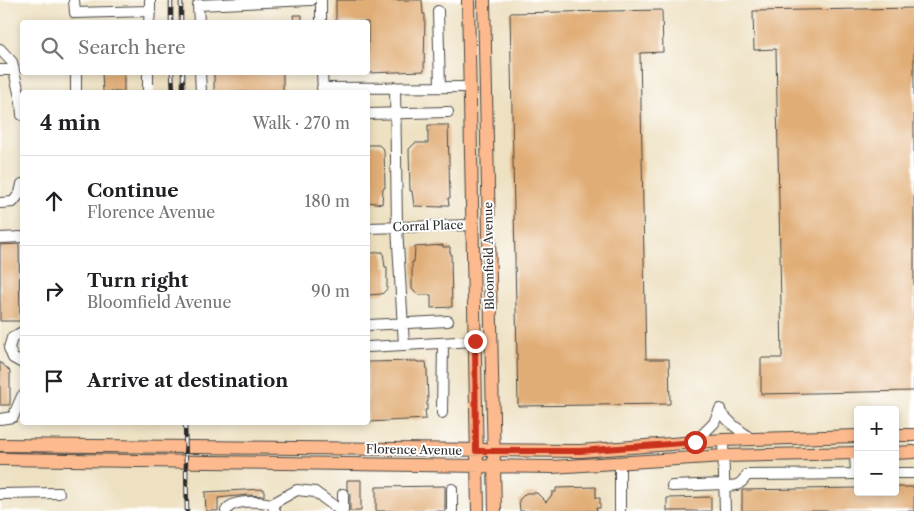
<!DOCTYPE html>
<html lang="en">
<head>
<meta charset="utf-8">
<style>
	body { margin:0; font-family:"Libre Caslon Text",serif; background:#f6f6f6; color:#202124 }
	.controls { position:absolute; right:15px; bottom:15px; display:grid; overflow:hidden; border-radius:5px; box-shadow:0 2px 8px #0003 }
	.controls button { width:45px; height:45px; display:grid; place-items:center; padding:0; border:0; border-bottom:1px solid #e0e0e0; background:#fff; color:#202124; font:25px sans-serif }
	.stop { position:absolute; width:15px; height:15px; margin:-11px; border:4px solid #c8321e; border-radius:50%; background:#fff }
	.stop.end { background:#c8321e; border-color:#fff; box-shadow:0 1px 5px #0008 }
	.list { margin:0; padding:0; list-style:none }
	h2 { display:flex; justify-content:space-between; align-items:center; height:65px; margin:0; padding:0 20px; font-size:21px }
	h2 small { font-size:16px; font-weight:400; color:#757577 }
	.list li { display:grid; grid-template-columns:32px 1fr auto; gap:15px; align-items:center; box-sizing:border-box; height:90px; padding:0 20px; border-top:1px solid #e0e0e0 }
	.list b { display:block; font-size:19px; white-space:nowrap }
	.list p { margin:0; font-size:16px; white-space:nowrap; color:#757577 }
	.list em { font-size:16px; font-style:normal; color:#757577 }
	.icon { flex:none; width:28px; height:28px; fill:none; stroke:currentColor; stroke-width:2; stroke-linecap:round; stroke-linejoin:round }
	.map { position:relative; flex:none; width:914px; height:511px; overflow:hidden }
	.search { position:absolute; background:#fff; box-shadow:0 2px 8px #0003; left:20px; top:20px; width:350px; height:55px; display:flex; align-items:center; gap:12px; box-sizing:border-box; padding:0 18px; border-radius:5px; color:#757577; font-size:19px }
	.panel { position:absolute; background:#fff; box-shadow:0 2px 8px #0003; left:20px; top:90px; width:350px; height:335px; border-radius:5px }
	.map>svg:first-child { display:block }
	.building { fill:#e1ad76 }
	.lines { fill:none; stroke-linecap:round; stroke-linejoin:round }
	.minor-casing { stroke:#484642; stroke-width:12 }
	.major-casing { stroke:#484642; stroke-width:14 }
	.minor { stroke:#fff; stroke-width:10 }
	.major { stroke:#fcba8e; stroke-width:12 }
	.rail-casing { stroke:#2b2b2b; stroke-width:4.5 }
	.rail { stroke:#fff; stroke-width:2.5; stroke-dasharray:8; stroke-linecap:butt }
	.route { stroke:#c8321e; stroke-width:6 }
	.labels { text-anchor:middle; stroke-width:4; stroke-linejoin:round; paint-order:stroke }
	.street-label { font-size:12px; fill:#2b2b2b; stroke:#fff }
</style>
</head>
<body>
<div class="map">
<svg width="914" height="511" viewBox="0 0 914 511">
	<rect width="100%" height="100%" fill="#fff"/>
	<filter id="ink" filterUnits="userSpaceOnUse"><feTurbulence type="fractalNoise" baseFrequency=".02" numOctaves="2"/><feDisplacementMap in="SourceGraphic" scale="10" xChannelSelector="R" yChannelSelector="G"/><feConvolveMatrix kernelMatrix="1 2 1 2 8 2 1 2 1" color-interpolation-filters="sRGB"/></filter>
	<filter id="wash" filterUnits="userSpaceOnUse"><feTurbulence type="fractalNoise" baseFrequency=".0096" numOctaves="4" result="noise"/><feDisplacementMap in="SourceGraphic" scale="20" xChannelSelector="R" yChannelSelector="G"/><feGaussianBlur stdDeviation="1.12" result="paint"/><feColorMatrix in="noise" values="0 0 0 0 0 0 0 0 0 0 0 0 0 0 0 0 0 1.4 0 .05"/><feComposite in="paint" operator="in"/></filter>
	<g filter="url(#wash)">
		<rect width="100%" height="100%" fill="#eee1c2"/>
		<g id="blocks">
			<!-- building -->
			<path class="building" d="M336,0H422L423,14H425L424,71L368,73V22H336Z
				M914,8V391L761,394V358H782L776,49L754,50L753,11Z
				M662,10L663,52L640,53L646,359H669L670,404L518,406L510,13Z
				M293,15H302V22H294Z
				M102,72H124V92H103Z
				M214,72H283V92H214Z
				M428,125H448L450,198H448L449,205H442V207L414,206L412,191H410L409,149L415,143H428Z
				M368,145H379L384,150L385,188H383L382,204L368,202Z
				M19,244L20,321H0V245Z
				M443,245V247H450V253H451L452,307L431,308V295H418L412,289V262H414L415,247Z
				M376,252H383L385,267H387V289L382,294L368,295V253H376Z
				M417,361V362H426L427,370L428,402H427V410H425L426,419L368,422V362Z
				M0,362L10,371V405H0Z
				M347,480H361V511H350V494L347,489Z
				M445,486V511H376V487Z
				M596,487V498H600V508H596L597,511H520L519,500L526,493H537L546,502L552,495V492H556V488Z
				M895,487H914V511H742V490L858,488V492H895Z
				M264,489V496L247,495L218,498V511H206L205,492Z
				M711,497V511H667V498Z"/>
		</g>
	</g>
	<g filter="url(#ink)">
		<use href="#blocks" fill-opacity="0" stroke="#484642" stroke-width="1"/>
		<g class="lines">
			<defs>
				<path id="minor" d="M74,0L75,13L150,11V0
					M321,0V22
					M438,11L440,87
					M149,22L150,11
					M199,22L198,5L311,0
					M0,49L12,62L21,102L22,115
					M0,70H14
					M76,72V92
					M200,72L201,92
					M322,72L323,92
					M395,87L397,227L404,345
					M322,88L470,87
					M148,92V72
					M368,114L448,112
					M0,203L13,202L20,193L22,184
					M368,228L472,225
					M0,238L22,237
					M368,325L448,321
					M22,332L12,338L9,348L13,358L22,363
					M368,347L475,341
					M720,412L733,425L751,439
					M442,413L443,343
					M0,419L13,417L22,396
					M723,440L725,511
					M695,442L714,423L720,409
					M855,454L856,474
					M895,473H914
					M672,486L724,484
					M724,486C736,486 740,486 747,475L858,474
					M452,489V511
					M0,494L59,493
					M343,494V511
					M272,504L297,490L315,492L341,511
					M226,511C231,499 261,501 272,504L275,511
					M620,511V464"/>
				<path id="major" d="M468,0L478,511
					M484,0L495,511
					M895,435H914
					M0,445L580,451L723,440L858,436
					M895,453L914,452
					M0,459L552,467L724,456L858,453"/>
			</defs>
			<!-- minor casing -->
			<use href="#minor" class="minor-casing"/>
			<!-- major casing -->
			<use href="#major" class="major-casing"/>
			<!-- minor -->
			<use href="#minor" class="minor"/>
			<!-- major -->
			<use href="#major" class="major"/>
			<defs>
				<path id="rail" d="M171,0V22
					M181,0V22
					M172,72L173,92
					M183,72V92
					M185,422L187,511"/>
			</defs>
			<!-- rail casing -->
			<use href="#rail" class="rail-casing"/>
			<!-- rail -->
			<use href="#rail" class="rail"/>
		</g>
	</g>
	<g class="lines" filter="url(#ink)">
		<!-- route -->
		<path class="route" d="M475,341L476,451H580L695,442"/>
	</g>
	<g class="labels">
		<!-- street labels -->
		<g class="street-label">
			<text transform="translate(428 226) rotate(-2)" y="4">Corral Place</text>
			<text transform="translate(489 256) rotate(-91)" y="4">Bloomfield Avenue</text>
			<text transform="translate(414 450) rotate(1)" y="4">Florence Avenue</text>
		</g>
	</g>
</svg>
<div class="controls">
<button>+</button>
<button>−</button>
</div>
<div class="stop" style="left:695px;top:442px"></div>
<div class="stop end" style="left:475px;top:341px"></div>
<div class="search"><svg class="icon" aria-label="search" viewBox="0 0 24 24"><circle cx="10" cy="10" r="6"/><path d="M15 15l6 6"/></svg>Search here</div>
<section class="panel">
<h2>4 min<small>Walk · 270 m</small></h2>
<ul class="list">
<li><svg class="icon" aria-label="ahead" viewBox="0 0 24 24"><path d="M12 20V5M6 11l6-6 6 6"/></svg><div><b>Continue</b><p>Florence Avenue</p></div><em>180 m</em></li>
<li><svg class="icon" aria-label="right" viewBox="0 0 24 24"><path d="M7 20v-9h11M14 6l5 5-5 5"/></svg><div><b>Turn right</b><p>Bloomfield Avenue</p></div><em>90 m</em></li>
<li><svg class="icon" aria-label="arrive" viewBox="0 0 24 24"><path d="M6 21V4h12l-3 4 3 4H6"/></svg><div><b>Arrive at destination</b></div></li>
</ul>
</section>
</div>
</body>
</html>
